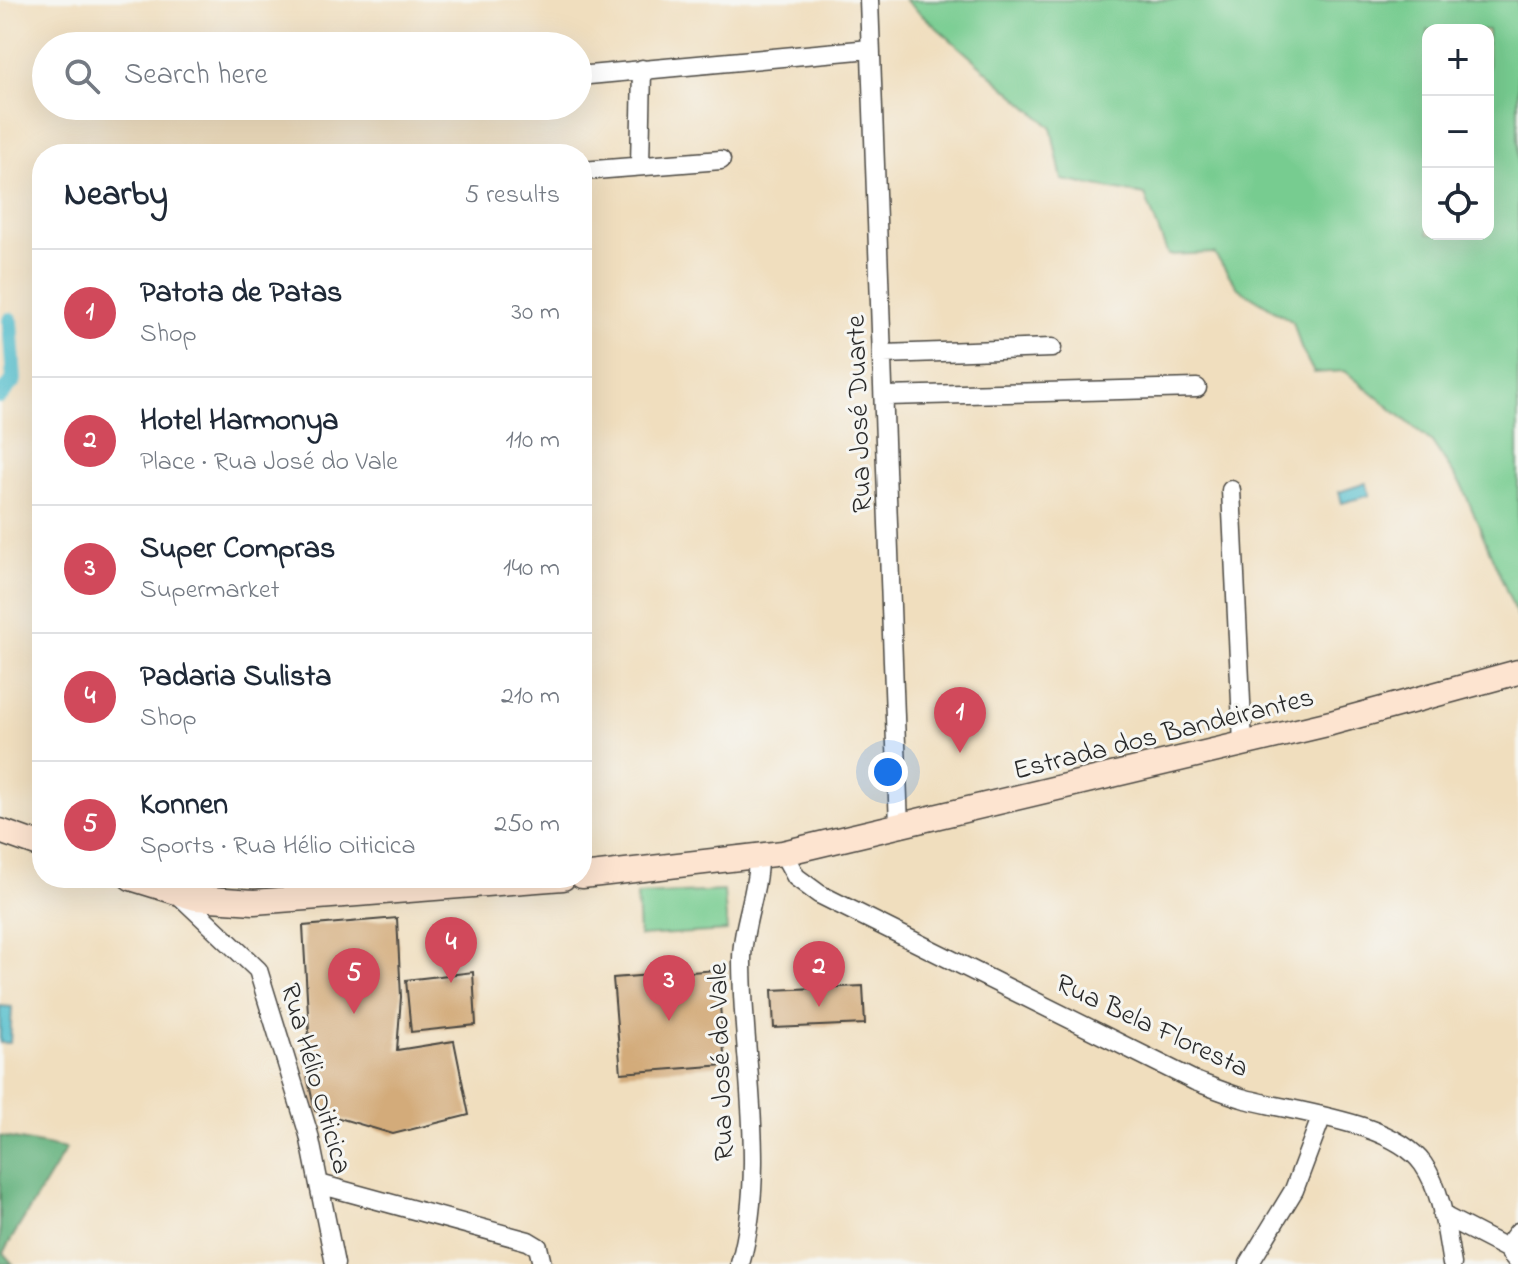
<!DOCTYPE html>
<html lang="en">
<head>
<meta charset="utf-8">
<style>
	body { margin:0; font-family:"Indie Flower",sans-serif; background:#f2f2f3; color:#1f2937 }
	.controls { position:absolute; right:24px; top:24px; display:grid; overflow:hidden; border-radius:16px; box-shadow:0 8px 32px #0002 }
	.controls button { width:72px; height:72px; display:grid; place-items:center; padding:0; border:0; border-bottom:2px solid #e0e1e3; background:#fff; color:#1f2937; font:40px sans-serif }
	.you { position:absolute; left:888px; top:772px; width:28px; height:28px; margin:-20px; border:6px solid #fff; border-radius:50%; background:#1a73e8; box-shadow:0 0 0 12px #1a73e833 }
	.badge { display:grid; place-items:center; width:52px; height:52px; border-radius:50%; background:#d1495b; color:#fff; font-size:26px; font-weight:700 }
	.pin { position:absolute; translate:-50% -66px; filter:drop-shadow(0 2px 4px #0008) }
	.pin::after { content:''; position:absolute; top:42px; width:28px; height:24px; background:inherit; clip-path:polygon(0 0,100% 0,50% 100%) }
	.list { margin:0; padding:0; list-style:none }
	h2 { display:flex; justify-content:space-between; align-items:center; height:104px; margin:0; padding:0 32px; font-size:34px }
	h2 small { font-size:26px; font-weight:400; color:#747a83 }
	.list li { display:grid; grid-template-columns:52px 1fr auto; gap:24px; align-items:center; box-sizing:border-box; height:128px; padding:0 32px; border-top:2px solid #e0e1e3 }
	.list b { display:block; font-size:30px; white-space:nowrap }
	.list p { margin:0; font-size:26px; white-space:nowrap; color:#747a83 }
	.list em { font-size:26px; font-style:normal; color:#747a83 }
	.icon { flex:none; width:44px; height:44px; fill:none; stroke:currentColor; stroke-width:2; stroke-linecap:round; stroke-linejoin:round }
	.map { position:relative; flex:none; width:1518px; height:1264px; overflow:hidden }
	.search { position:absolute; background:#fff; box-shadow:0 8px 32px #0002; left:32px; top:32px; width:560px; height:88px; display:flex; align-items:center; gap:20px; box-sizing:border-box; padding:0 28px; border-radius:44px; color:#747a83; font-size:30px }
	.panel { position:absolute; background:#fff; box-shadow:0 8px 32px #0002; left:32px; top:144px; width:560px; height:744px; border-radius:32px }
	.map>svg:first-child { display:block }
	.green { fill:#77cc90; stroke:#517c5e; stroke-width:2; fill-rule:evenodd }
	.forest { fill:#61b07a; stroke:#466e52; stroke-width:2 }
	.water { fill:#52becc; stroke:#3e747c; stroke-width:2 }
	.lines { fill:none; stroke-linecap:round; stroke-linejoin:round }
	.canal { stroke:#52becc; stroke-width:16 }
	.building { fill:#d3ab7a }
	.street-casing { stroke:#494641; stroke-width:21 }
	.secondary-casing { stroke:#494641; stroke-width:27 }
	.street { stroke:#fff; stroke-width:18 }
	.secondary { stroke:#fde4d0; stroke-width:24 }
	.labels { text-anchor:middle; stroke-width:6; stroke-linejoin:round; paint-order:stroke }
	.street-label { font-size:28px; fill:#2b2b2b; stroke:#f6f6f2 }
</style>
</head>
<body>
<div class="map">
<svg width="1518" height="1264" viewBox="0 0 1518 1264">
	<rect width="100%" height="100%" fill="#f6f6f2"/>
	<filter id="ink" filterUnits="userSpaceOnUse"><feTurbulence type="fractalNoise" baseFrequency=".0125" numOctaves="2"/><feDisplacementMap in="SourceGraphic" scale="16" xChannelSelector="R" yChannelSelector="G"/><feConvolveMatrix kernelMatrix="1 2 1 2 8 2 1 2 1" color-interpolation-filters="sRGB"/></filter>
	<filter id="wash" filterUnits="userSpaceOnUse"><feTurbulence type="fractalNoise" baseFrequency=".006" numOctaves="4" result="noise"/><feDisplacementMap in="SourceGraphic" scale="32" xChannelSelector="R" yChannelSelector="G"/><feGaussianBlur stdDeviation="1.8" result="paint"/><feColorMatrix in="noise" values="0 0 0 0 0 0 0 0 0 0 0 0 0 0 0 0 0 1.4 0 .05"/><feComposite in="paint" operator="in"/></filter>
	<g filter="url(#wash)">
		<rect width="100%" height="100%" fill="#f0debe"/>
		<!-- green -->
		<path class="green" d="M905,0H1518V618L1463,488L1432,442L1345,371L1314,373L1301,348L1293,322L1238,288L1214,253L1168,255L1145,195L1062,180L1051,127ZM1428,30H1488V234H1428Z
			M724,891L727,931L639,936L637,895Z"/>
		<!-- forest -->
		<path class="forest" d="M0,1136L66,1149L3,1253L13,1264H0Z"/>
		<!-- water -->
		<path class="water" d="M1366,483L1370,495L1342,503L1339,492Z
			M0,1006L12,1007L10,1043H0Z"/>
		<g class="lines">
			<!-- canal -->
			<path class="canal" d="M0,396L14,380L10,320"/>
		</g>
		<g id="blocks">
			<!-- building -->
			<path class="building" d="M397,918L401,997L397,1050L454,1041L469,1115L393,1134L315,1111L303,1058L309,1031L303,926Z
				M717,970L725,1065L621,1073L613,978Z
				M473,972L476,1025L411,1032L406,980Z
				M863,986L865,1024L774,1028L772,990Z"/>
		</g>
	</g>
	<g filter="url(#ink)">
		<use href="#blocks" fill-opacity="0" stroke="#494641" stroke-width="2"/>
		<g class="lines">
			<defs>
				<path id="street" d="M869,0L899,827
					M578,76L870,49
					M640,166L642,69
					M582,171L721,160
					M884,354L1052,348
					M886,396L1197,388
					M1231,490L1243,744
					M783,853L796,877L819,894L1195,1081C1211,1087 1226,1093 1242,1098C1291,1112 1393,1121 1423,1164C1443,1193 1446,1231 1452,1264
					M302,878V899
					M179,895L258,970L309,1135L335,1264
					M319,1184L528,1241L538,1247L542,1264
					M1442,1215L1506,1248L1518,1262
					M1506,1248L1518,1232
					M740,1264C768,1166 742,1060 742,960C742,925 758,893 758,858
					M1249,1264L1294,1190L1321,1118"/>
				<path id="secondary" d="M0,831L42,846
					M582,876L783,853L1331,723L1518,672
					M131,878L196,898L254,902L563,878"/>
			</defs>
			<!-- street casing -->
			<use href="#street" class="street-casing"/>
			<!-- secondary casing -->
			<use href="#secondary" class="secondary-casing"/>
			<!-- street -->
			<use href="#street" class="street"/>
			<!-- secondary -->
			<use href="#secondary" class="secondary"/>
		</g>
	</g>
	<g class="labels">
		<!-- street labels -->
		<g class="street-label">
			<text transform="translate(857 414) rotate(-92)" y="10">Rua José Duarte</text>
			<text transform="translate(1163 732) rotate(-14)" y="10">Estrada dos Bandeirantes</text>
			<text transform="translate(1153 1024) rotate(25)" y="10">Rua Bela Floresta</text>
			<text transform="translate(719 1062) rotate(-92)" y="10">Rua José do Vale</text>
			<text transform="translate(318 1078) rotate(74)" y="10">Rua Hélio Oiticica</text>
		</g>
	</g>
</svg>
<div class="controls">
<button>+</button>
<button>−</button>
<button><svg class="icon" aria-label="locate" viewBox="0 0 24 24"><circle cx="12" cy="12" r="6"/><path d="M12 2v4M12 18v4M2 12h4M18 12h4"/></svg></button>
</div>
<div class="you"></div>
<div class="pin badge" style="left:960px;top:753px">1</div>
<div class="pin badge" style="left:819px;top:1007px">2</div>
<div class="pin badge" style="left:669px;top:1021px">3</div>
<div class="pin badge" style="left:451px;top:983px">4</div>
<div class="pin badge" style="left:354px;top:1014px">5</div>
<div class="search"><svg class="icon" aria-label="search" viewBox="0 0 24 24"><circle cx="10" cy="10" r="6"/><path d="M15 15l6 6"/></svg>Search here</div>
<section class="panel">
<h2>Nearby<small>5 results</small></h2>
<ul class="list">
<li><span class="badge">1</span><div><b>Patota de Patas</b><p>Shop</p></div><em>30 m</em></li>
<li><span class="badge">2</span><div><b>Hotel Harmonya</b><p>Place · Rua José do Vale</p></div><em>110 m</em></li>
<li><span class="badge">3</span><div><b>Super Compras</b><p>Supermarket</p></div><em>140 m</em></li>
<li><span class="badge">4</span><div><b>Padaria Sulista</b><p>Shop</p></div><em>210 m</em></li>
<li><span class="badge">5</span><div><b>Konnen</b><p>Sports · Rua Hélio Oiticica</p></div><em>250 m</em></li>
</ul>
</section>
</div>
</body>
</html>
